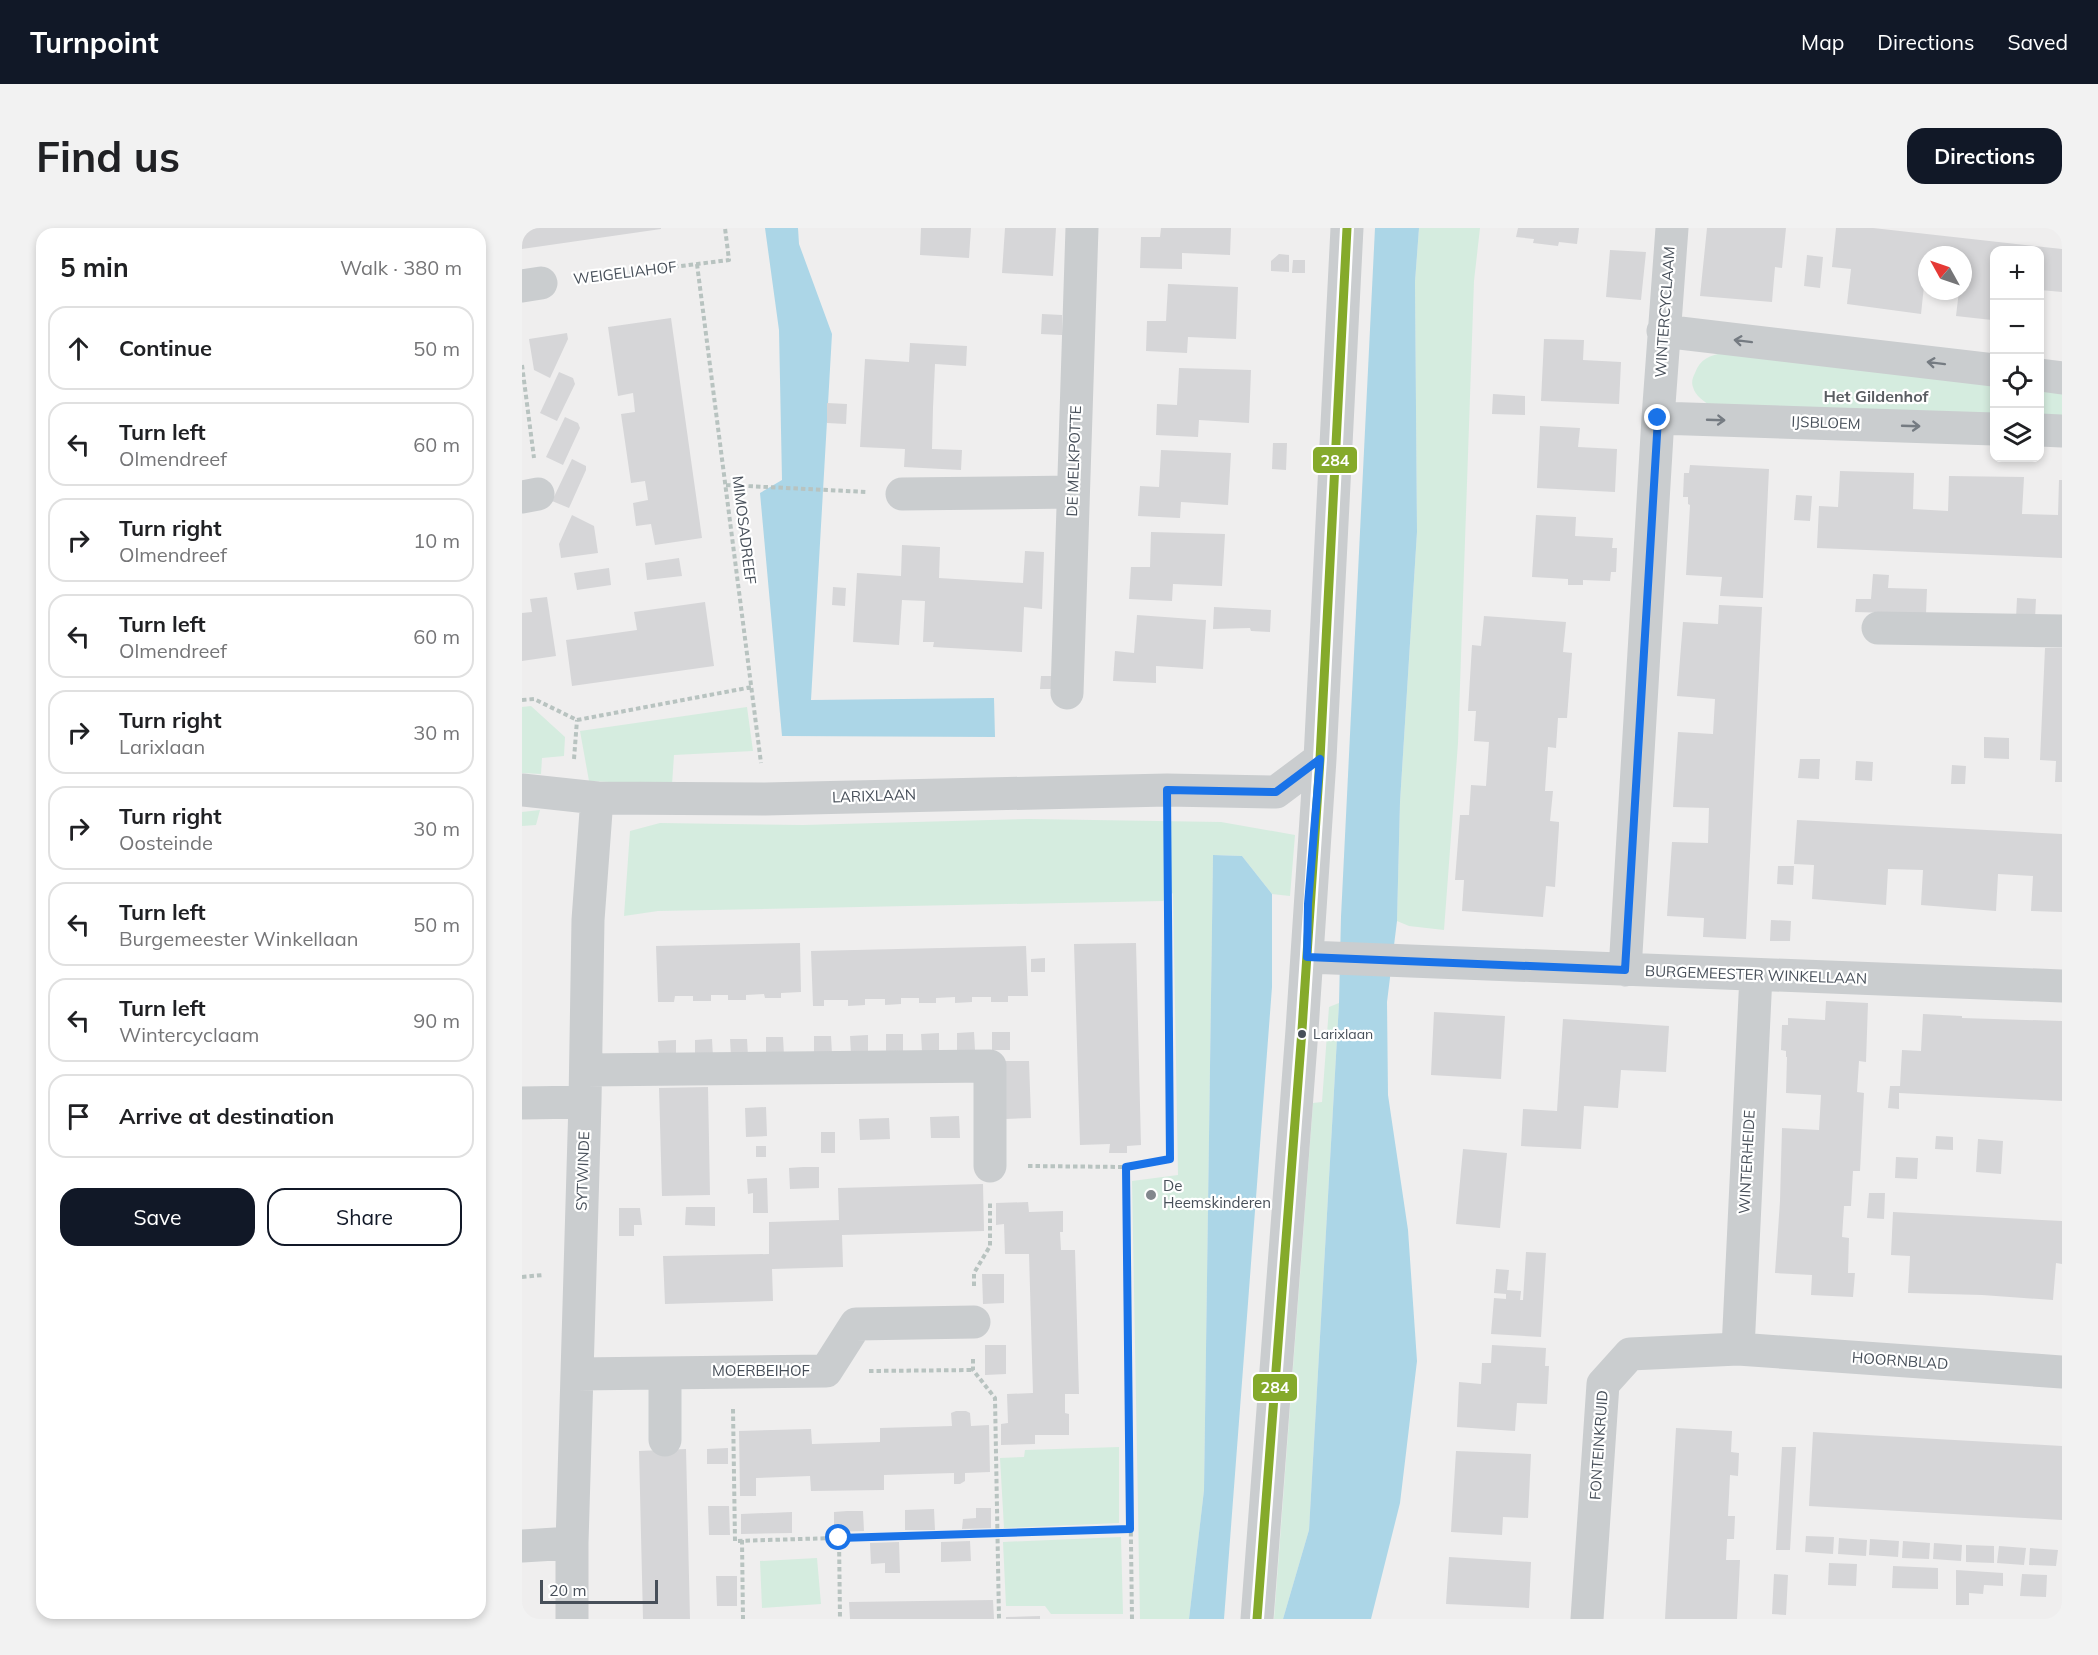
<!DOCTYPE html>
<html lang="en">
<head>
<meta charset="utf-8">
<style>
	body { margin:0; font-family:Mulish,sans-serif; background:#f2f2f2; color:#202124 }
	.controls { position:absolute; right:18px; top:18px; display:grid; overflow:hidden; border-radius:12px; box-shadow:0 3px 9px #0003 }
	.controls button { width:54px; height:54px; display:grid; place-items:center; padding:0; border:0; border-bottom:2px solid #e0e0e0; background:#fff; color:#202124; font:30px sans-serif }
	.compass { position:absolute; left:1396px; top:18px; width:54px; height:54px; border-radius:50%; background:#fff; box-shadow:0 3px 9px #0003; rotate:310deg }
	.scale { position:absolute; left:18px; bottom:15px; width:118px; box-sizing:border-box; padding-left:6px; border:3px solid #474f59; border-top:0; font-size:16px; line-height:21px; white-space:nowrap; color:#474f59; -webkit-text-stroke:4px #fff; paint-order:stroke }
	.stop { position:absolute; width:18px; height:18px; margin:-14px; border:4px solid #1a73e8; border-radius:50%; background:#fff }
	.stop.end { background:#1a73e8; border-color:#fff; box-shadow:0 2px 6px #0008 }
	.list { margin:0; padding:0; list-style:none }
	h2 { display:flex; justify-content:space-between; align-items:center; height:78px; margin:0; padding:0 24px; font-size:26px }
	h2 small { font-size:20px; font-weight:400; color:#757577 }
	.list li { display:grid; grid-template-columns:39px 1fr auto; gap:18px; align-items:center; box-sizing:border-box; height:84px; margin:0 12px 12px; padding:0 12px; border:2px solid #e0e0e0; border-radius:18px }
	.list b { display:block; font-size:22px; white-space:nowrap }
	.list p { margin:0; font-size:20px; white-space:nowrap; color:#757577 }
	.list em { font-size:20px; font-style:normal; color:#757577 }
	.actions { display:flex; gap:12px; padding:18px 24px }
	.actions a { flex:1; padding:14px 0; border:2px solid #111827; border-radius:18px; text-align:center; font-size:21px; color:#111827 }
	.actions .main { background:#111827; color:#fff }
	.icon { flex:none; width:33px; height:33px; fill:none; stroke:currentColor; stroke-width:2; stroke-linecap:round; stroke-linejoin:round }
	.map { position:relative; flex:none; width:1540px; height:1391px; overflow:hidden; border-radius:18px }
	header { display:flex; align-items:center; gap:36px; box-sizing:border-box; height:84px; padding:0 30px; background:#111827; color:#fff }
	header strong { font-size:28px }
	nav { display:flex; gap:33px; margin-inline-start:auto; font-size:21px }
	.intro { display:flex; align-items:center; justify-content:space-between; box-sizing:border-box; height:144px; padding:0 36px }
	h1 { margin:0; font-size:42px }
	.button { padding:15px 27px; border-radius:18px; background:#111827; color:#fff; font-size:21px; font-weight:700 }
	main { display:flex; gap:36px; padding:0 36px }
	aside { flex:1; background:#fff; border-radius:18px; box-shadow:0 3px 9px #0003 }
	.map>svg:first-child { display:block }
	.green { fill:#d5ecdf }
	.water { fill:#acd6e7 }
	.building { fill:#d6d6d8 }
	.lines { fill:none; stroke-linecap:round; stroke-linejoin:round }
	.path { stroke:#b8c3c0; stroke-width:4; stroke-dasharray:4.5 3; stroke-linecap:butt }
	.minor { stroke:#cacdcf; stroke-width:33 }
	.bus-1-casing { stroke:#fff; stroke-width:14 }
	.bus-1 { stroke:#85aa2b; stroke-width:9 }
	.oneway { stroke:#757b82 }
	.route { stroke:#1a73e8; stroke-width:8 }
	.bus-dot { fill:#474f59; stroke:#fff; stroke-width:2 }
	.poi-dot { fill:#82878d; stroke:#fff; stroke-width:2 }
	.labels { text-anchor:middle; stroke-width:4.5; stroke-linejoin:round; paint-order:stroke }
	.bus-label { font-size:14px; fill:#474f59; stroke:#fff; text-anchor:start }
	.street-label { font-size:15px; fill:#474f59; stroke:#fff }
	.poi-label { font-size:15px; fill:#474f59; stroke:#fff; text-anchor:start }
	.neighbourhood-label { font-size:16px; font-weight:bold; fill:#5a5d62; stroke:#fff }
	.line-badge { stroke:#fff; stroke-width:2 }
	.badge-label { font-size:16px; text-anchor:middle; font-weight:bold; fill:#fff }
</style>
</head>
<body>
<header>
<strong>Turnpoint</strong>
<nav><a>Map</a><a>Directions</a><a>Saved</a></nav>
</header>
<div class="intro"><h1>Find us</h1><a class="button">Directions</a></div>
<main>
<aside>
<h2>5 min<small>Walk · 380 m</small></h2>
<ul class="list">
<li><svg class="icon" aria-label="ahead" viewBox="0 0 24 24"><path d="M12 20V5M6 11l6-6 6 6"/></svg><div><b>Continue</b></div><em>50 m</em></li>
<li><svg class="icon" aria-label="left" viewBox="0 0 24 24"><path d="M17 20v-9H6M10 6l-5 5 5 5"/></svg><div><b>Turn left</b><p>Olmendreef</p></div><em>60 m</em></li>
<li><svg class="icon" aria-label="right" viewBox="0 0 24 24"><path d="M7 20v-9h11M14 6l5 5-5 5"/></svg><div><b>Turn right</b><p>Olmendreef</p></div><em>10 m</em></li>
<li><svg class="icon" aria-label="left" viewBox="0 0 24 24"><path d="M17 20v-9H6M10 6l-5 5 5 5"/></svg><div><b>Turn left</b><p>Olmendreef</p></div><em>60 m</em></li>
<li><svg class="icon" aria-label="right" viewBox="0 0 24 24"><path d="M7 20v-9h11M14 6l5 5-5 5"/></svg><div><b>Turn right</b><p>Larixlaan</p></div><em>30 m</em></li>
<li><svg class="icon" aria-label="right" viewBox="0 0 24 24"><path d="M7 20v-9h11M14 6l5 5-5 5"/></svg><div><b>Turn right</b><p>Oosteinde</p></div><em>30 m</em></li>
<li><svg class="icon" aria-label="left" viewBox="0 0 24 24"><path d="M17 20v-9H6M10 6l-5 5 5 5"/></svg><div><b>Turn left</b><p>Burgemeester Winkellaan</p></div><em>50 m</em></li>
<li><svg class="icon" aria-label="left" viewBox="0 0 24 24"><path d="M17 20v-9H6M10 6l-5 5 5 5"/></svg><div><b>Turn left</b><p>Wintercyclaam</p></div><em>90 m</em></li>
<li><svg class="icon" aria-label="arrive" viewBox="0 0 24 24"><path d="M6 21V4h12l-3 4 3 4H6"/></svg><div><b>Arrive at destination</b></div></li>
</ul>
<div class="actions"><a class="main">Save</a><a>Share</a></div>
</aside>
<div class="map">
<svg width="1540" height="1391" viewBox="0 0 1540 1391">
	<rect width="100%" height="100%" fill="#efeeee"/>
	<!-- green -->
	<path class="green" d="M897,0H958L952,53L936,515L922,702L887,698L875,693L878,574L895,304L893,54Z
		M1202,125L1472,153V190L1190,179C1183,174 1173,168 1171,159C1169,154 1171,149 1173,145C1178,131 1188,127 1202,125Z
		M1518,158L1540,161V192L1518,191Z
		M9,478L43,509L42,528L20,530L19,546L0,545V479Z
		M225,479L231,523L152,527L150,557L67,553L58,503Z
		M18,582L14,597L0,598V584Z
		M508,591L699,594L773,607L768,668L750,666L720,628L691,627L682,1262L667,1391H618L610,953L656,947L651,665L641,673L136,683L102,688L108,603L138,595L281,597Z
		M817,775L787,1302L761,1391H752L791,875L800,874L807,779Z
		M597,1219V1295L482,1300L478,1230L502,1229L503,1222Z
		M599,1309L601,1386H529L523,1378H484L481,1314Z
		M295,1330L299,1376L240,1380L238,1333Z"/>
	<!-- water -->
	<path class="water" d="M243,0H276L277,16L310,106L289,472L472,470L473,509L260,508L238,265L260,252L257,102Z
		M853,0H897L893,54L895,304L878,574L875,693L865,774L866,867L886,1002L895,1133L878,1275L849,1391H761L787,1302L817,775L819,689Z
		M691,627L720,628L750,666V759L702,1391H667L682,1262Z"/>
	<!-- building -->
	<path class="building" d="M0,0H139V1L0,21Z
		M399,0H449L447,30L398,27Z
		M483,0H534L531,48L480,45Z
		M639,0H709L708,27L660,25V41L618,40L619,9H638Z
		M996,0H1057L1055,16L1037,14L1036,18L1011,15L1012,11L994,9Z
		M1185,0H1264L1260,40L1253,39L1250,74L1178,68Z
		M1314,0H1351L1540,21V64L1518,62V22H1472V94H1470V92L1434,88L1437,63H1441V27H1405V49H1403L1399,86L1325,76L1329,41L1310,39Z
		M1088,22L1124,24L1119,72L1084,69Z
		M757,26L767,27V44L749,43V33Z
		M1285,27L1301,29L1298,60L1282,58Z
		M771,32H783V45H770Z
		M646,56L716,59L714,111L666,109L665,125L624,123L625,93H644Z
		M520,86L540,87V107L519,106Z
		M149,90L180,310L133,317L129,296L114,298L111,275L126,272L123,253L109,255L99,186L113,184L111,165L96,168L86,99Z
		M45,105L46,111L28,150L12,142L7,111Z
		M1022,111L1062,112L1061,132L1099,134L1097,176L1019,173Z
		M388,115L445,118L444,138L413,136L411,180L410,221L440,222L439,242L382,239L383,221L338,219L343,131L387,134Z
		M657,140L729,142L727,195L677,192L676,209L634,207L635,176L655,177Z
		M37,144L51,150L53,156L35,193L18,185Z
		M971,166L1003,168V187L970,186Z
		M305,175L325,176L324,196L305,195Z
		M43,189L56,195L58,200L41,237L24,229Z
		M1018,198L1058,200L1056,219L1095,221L1093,264L1015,260Z
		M751,215H765L764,242L750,241Z
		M639,222L709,225L706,277L659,274L658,290L616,288L618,258L637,259Z
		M50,231L64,238V242L47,280L30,273Z
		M1168,237L1247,241L1241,370L1198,368L1200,349L1164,347L1168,277L1166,276V269H1161L1162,245H1167Z
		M1318,243L1392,245L1391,281L1426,283L1427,248L1502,249L1500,286L1536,287L1537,252H1540V330L1295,320L1297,278L1316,279Z
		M1274,267L1290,268L1288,293L1272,292Z
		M50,287L72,298L76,325L39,330L37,316Z
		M1014,287L1054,289L1053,308L1091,310L1090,320H1095L1094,344H1089L1088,353L1061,352V357H1046V351L1010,349Z
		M629,304L703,306L700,358L651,356L650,373L607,371L609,339H628Z
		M380,317L418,319L417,350L501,355L503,323L522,324L520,381L502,379L500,424L411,419L412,414H401L403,373L380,372L377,417L331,414L335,345L379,348Z
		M157,330L160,348L125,352L123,335Z
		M87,340L89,357L55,362L52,345Z
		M1351,346L1367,347L1366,360L1405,361L1404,386L1333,384L1334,371H1349Z
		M311,359L324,360L323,378L310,377Z
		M25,369L34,428L0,433V385L10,384L8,371Z
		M1495,370L1514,371L1513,391L1494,390Z
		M183,374L192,438L50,458L44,412L115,402L112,384Z
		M1197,377L1240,379L1224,711L1181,709L1182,690L1145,688L1150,614L1186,615L1187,580L1151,579L1156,504L1191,506L1193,471L1155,468L1161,394L1196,396Z
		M692,379L749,382L748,404L729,403L728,400L691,401Z
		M615,387L684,392L681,441L634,438V455L591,453L593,423L612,425Z
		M962,388L1044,394L1041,424L1050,425L1045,490H1036L1034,520L1026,519L1023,563H1031L1028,593L1037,594V598L1033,659L1024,658L1021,689L940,683L942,652H933L938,587H947L949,557L964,558L967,514L952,513L954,483H946L950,417L959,418Z
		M1523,420H1540V554H1533L1534,533L1518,532Z
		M519,448H531L530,461H518Z
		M1462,509L1487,510V531L1462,530Z
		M1278,531H1298L1297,551L1276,550Z
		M1334,533L1351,534L1350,553L1333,552Z
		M1430,537L1444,538L1443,556H1429Z
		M1275,592L1540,606V684L1509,683L1511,648L1476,646L1474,683L1399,677L1401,642L1366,641L1364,677L1290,671L1292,637L1272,636Z
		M1256,638H1272L1271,657L1255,656Z
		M1249,692L1269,693L1268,713H1248Z
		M278,715L279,764L259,765V770H243L242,766L224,767V772H206V767H189V773H171V768H153L152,774H136L134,718Z
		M614,715L619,917L605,918V925H587L588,916L558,917L552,716Z
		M504,718L506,768H486V774H469V769H450V774L433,775V769L414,770V775H397V770H379V776L363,777V771H343V777L326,778V772H302V778H291L289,723Z
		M523,730V744H509V731Z
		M1304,773L1346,775L1344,834L1337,833L1335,864L1342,865L1338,943H1331L1329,978H1322L1320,1009L1327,1010L1326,1045H1333L1331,1069L1289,1067L1290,1047L1253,1045L1258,973L1260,900L1297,902L1299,867L1264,865L1265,829H1264V823L1259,822L1260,797H1266V790L1303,792Z
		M912,784L983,788L979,851L909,847Z
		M1401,786L1440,788V790L1540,793V873L1377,865V881L1366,880L1368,858H1378L1380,822L1399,823Z
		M1041,791L1147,798L1144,844L1099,842L1096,880L1062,878L1059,921L999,918L1001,881L1035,883Z
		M452,804L453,822H435V805Z
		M470,804H488V822H470Z
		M417,805V823L400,824L399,806Z
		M364,806H381V824L364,825Z
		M346,807V825L329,826L328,808Z
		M292,808H309L310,826H292Z
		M244,809H261L262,827L244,828Z
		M190,811L191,829L173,830V812Z
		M208,811H225L226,828L209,829Z
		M154,812V830H137L136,813Z
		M482,833H507L509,890L483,891Z
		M186,859L188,967L140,968L137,860Z
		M244,879L245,908L224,909L223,880Z
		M437,888L438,910H409L408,889Z
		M367,890L368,911L338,912L337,891Z
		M299,904H313V925H299Z
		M1414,908L1431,909V922L1413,921Z
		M1456,911L1481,913L1479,946L1454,944Z
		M234,918H244V929H234Z
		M941,921L985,925L978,1000L934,996Z
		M1374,929L1396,930L1395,951L1373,950Z
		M281,939H297V960L268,961L267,940Z
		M245,950L246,985H231V965L226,966L225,951Z
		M461,956L462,1003L320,1007L321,1039L250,1041L251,1073L143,1076L141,1028L247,1026V994L317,992L316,960Z
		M1347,965H1363L1362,991L1345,990Z
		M506,974L507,984L541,983V1004H538L539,1022H553L557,1166H543V1185L547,1186V1207H513V1216L479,1217V1196L486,1195L485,1166L511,1165L507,1026H483L482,996L474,997V975Z
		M164,979H193V998L163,997Z
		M97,980H118L120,997H112V1008H97Z
		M1371,984L1540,993V1036L1534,1035L1531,1072L1460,1067L1386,1065L1388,1028L1369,1027Z
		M1004,1024L1024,1025L1019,1109L969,1106L972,1070L984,1071V1066L972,1065L974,1041L987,1042L985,1062L999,1063L998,1072H1001Z
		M460,1046H482V1075L461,1076Z
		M463,1117H484V1146L463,1147Z
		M970,1117L1024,1120L1023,1138H1027L1025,1176L995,1175L993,1203L935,1199L937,1154L959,1156L960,1135H969Z
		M434,1183H444L448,1185L449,1198L467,1197L468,1244L443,1245V1253L438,1256H432V1245L362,1247V1262L289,1263L288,1248L234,1250V1268H218L217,1203L289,1201L290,1216L358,1214V1200L430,1198L429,1185Z
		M1154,1200L1210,1203L1209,1224L1217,1225L1216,1248L1208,1247L1206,1288H1213L1212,1311H1205L1204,1332H1218L1215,1391H1143Z
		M1291,1204L1540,1218V1292L1287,1278Z
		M1260,1219H1274L1268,1322H1254Z
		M206,1220V1236H185V1221Z
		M164,1221L168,1391H121L117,1223Z
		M934,1223L1009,1226L1006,1290L981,1289L980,1307L929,1304Z
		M186,1278H207L208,1307H187Z
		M454,1280H469V1300L440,1301L441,1291L454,1290Z
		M412,1281L413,1302H383V1282Z
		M325,1283H341L342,1303L312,1304V1284Z
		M270,1284V1305L219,1306V1286Z
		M1284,1308L1312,1309L1311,1326L1283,1324Z
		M1317,1310L1345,1312L1344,1328L1316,1326Z
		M1348,1311L1377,1313L1376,1329L1347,1327Z
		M448,1313L449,1333L419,1334V1314Z
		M1381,1313L1408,1315L1407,1331L1380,1330Z
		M377,1314L378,1345H363V1335L349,1336L348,1315Z
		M1412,1315L1440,1317L1439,1333L1411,1331Z
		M1444,1317L1472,1318V1335L1444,1334Z
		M1477,1318L1504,1320L1502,1337L1475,1335Z
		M1508,1320L1536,1322L1534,1338L1507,1337Z
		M927,1329L1009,1334L1007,1380L924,1376Z
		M1307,1335L1335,1336L1334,1358L1306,1357Z
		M1371,1338L1416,1340V1361L1370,1360Z
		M1434,1342L1481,1345V1358L1462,1357L1461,1366L1447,1365V1377H1434Z
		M1252,1346L1266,1347L1264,1387L1250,1386Z
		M1500,1346L1525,1347L1524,1369L1498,1368Z
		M194,1348H215V1378H195Z
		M471,1372L472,1391H328L327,1374Z
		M518,1388V1391H484V1389Z"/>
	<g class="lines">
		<!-- path -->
		<path class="path" d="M175,36L239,535
			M55,51L207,32L203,0
			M0,137L12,230
			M204,257L344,264
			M0,472L12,471L55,492
			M55,492L230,459
			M52,531L55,492
			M506,938L604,939
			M0,1049L21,1047
			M452,1058V1045L468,1018V974
			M451,1131V1142L473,1170L477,1391
			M347,1143L451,1142
			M211,1181L213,1313L608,1301
			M317,1309L318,1391
			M220,1312L221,1391
			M610,1391L604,939L648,931L645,598"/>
		<!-- minor -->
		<path class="minor" d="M0,58L19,55
			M1141,103L1472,142
			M1518,147L1540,150
			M1136,190L1472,201
			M1518,202L1540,203
			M380,266L551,264
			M0,269L16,266
			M1356,400L1540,403
			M545,465L560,0
			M0,562L75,570L66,692L63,874L50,1315V1391
			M75,570L243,571L645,562L754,564L798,531
			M785,729L1540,758
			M1103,742L1136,190L1150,0
			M64,842L468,838V938
			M0,875L63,874
			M1216,1121L1234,747
			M55,1146L304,1143L334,1096L452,1094
			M143,1212V1145
			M0,1318L50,1315
			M735,1391L780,802L798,531L825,0
			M1065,1391L1081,1156L1108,1126L1216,1121L1540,1144"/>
		<defs>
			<path id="bus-1" d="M735,1391L780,802L798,531L825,0"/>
		</defs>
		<!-- bus-1 casing -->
		<use href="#bus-1" class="bus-1-casing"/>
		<!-- bus-1 -->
		<use href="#bus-1" class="bus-1"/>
	</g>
	<!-- one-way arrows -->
	<defs><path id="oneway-shaft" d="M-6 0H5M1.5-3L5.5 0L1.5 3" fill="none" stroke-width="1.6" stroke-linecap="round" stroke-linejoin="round" transform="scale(1.5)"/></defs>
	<g class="oneway">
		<use href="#oneway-shaft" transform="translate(1221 113) rotate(-173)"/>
		<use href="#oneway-shaft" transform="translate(1414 135) rotate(-173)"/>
		<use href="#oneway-shaft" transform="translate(1194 192) rotate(2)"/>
		<use href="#oneway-shaft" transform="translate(1389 198) rotate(2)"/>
	</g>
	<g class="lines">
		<!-- route -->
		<path class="route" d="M317,1310L608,1301L604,939L648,931L645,562L754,564L798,531L786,676L785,729L1103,742L1136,190"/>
	</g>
	<!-- markers -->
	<circle class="bus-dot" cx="780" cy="806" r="5"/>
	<circle class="poi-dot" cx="629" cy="967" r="6"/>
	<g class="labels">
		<!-- bus labels -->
		<g class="bus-label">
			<text x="791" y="811">Larixlaan</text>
		</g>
		<!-- street labels -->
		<g class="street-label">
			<text transform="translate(103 45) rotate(-7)" y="5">WEIGELIAHOF</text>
			<text transform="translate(1143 84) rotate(-86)" y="5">WINTERCYCLAAM</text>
			<text transform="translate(1304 195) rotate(2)" y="5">IJSBLOEM</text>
			<text transform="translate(552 233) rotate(-88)" y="5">DE MELKPOTTE</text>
			<text transform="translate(222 302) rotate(83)" y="5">MIMOSADREEF</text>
			<text transform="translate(352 568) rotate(-2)" y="5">LARIXLAAN</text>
			<text transform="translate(1234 747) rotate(2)" y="5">BURGEMEESTER WINKELLAAN</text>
			<text transform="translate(1225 934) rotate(-87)" y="5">WINTERHEIDE</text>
			<text transform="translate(61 943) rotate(-88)" y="5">SYTWINDE</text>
			<text transform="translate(1378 1133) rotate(4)" y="5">HOORNBLAD</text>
			<text x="239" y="1148">MOERBEIHOF</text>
			<text transform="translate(1077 1217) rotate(-86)" y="5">FONTEINKRUID</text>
		</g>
		<!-- poi labels -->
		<g class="poi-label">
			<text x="641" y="963">De<tspan x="641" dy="17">Heemskinderen</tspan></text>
		</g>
		<!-- neighbourhood labels -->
		<g class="neighbourhood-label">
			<text x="1354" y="174">Het Gildenhof</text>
		</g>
	</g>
	<g class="line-badge">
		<rect x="790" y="218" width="46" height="28" rx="6" fill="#85aa2b"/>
		<rect x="730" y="1145" width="46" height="29" rx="6" fill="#85aa2b"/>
	</g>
	<g class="badge-label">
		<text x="813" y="238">284</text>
		<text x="753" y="1165">284</text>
	</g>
</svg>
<div class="controls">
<button>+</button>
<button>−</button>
<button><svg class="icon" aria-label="locate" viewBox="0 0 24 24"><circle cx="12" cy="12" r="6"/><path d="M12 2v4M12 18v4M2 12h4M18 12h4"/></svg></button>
<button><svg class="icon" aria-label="layers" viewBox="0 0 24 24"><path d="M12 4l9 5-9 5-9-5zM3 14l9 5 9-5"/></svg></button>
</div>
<svg class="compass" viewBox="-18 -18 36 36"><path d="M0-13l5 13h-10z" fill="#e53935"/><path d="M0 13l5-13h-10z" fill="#757577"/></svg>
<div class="scale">20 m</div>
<div class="stop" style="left:317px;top:1310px"></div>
<div class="stop end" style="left:1136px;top:190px"></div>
</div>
</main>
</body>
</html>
